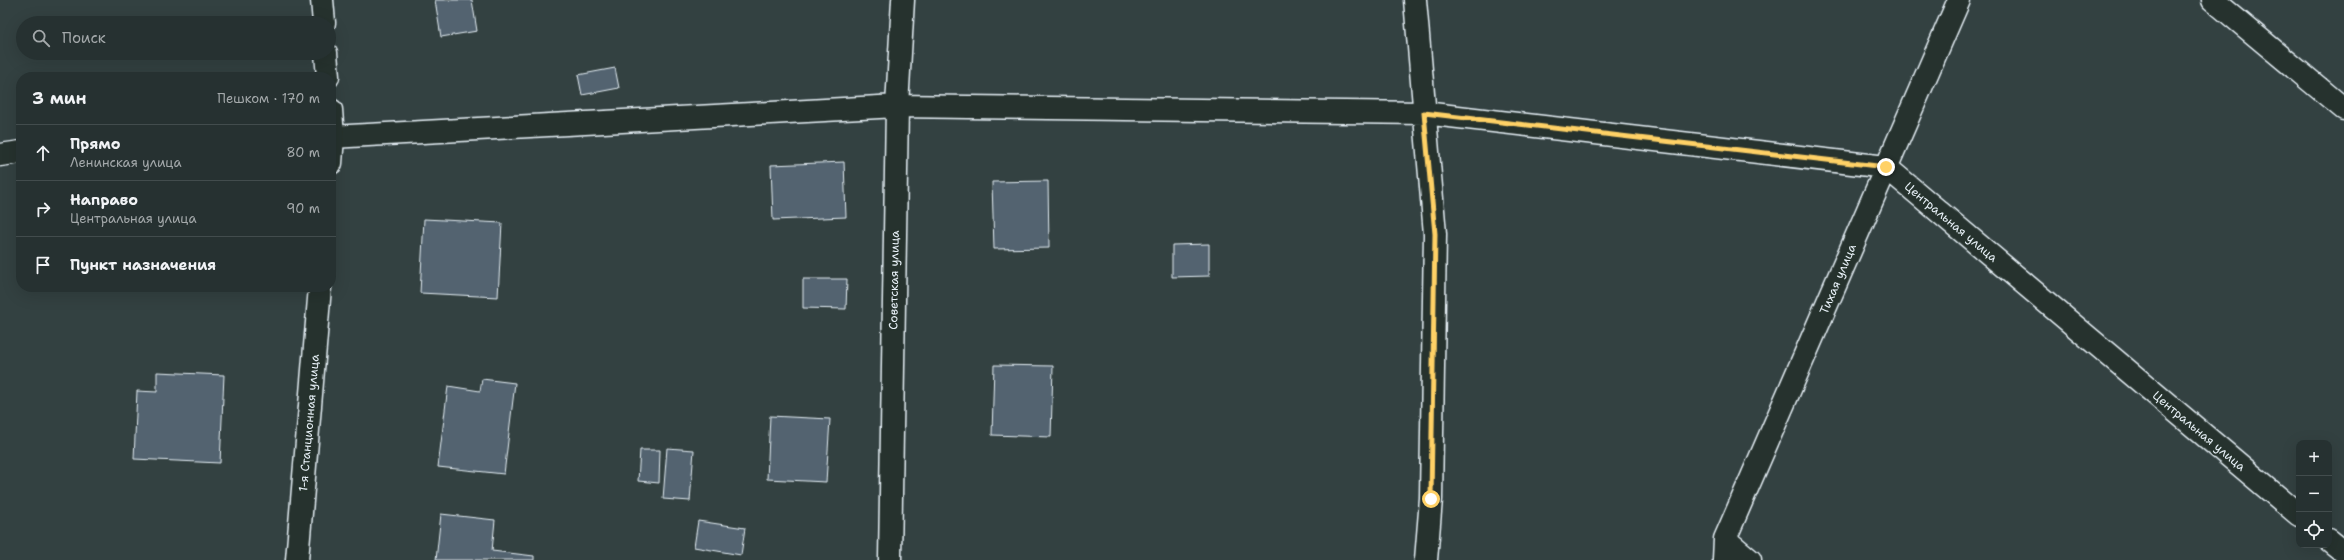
<!DOCTYPE html>
<html lang="ru">
<head>
<meta charset="utf-8">
<style>
	body { margin:0; font-family:"Shantell Sans",sans-serif; background:#2e3939; color:#f1f3f6 }
	.controls { position:absolute; right:12px; bottom:12px; display:grid; overflow:hidden; border-radius:8px; box-shadow:0 4px 16px #0002 }
	.controls button { width:36px; height:36px; display:grid; place-items:center; padding:0; border:0; border-bottom:1px solid #424c4d; background:#263131; color:#f1f3f6; font:20px sans-serif }
	.stop { position:absolute; width:12px; height:12px; margin:-9px; border:3px solid #ffd166; border-radius:50%; background:#fff }
	.stop.end { background:#ffd166; border-color:#fff; box-shadow:0 1px 4px #0008 }
	.list { margin:0; padding:0; list-style:none }
	h2 { display:flex; justify-content:space-between; align-items:center; height:52px; margin:0; padding:0 16px; font-size:17px }
	h2 small { font-size:13px; font-weight:400; color:#a4a9ab }
	.list li { display:grid; grid-template-columns:26px 1fr auto; gap:12px; align-items:center; box-sizing:border-box; height:56px; padding:0 16px; border-top:1px solid #424c4d }
	.list b { display:block; font-size:15px; white-space:nowrap }
	.list p { margin:0; font-size:13px; white-space:nowrap; color:#a4a9ab }
	.list em { font-size:13px; font-style:normal; color:#a4a9ab }
	.icon { flex:none; width:22px; height:22px; fill:none; stroke:currentColor; stroke-width:2; stroke-linecap:round; stroke-linejoin:round }
	.map { position:relative; flex:none; width:2344px; height:560px; overflow:hidden }
	.search { position:absolute; background:#263131; box-shadow:0 4px 16px #0002; left:16px; top:16px; width:320px; height:44px; display:flex; align-items:center; gap:10px; box-sizing:border-box; padding:0 14px; border-radius:22px; color:#a4a9ab; font-size:15px }
	.panel { position:absolute; background:#263131; box-shadow:0 4px 16px #0002; left:16px; top:72px; width:320px; height:220px; border-radius:16px }
	.map>svg:first-child { display:block }
	.building { fill:#52636f; stroke:#e8f1f8 }
	.lines { fill:none; stroke-linecap:round; stroke-linejoin:round }
	.street-casing { stroke:#e8f1f8; stroke-width:25 }
	.secondary-casing { stroke:#e8f1f8; stroke-width:25 }
	.street { stroke:#26332d; stroke-width:22 }
	.secondary { stroke:#26332d; stroke-width:22 }
	.route { stroke:#ffd166; stroke-width:5 }
	.labels { text-anchor:middle; stroke-width:4; stroke-linejoin:round; paint-order:stroke }
	.street-label { font-size:12px; fill:#e8f1f8; stroke:#26332d }
</style>
</head>
<body>
<div class="map">
<svg width="2344" height="560" viewBox="0 0 2344 560">
	<rect width="100%" height="100%" fill="#334141"/>
	<filter id="ink" filterUnits="userSpaceOnUse"><feTurbulence type="fractalNoise" baseFrequency=".025" numOctaves="2"/><feDisplacementMap in="SourceGraphic" scale="8" xChannelSelector="R" yChannelSelector="G"/><feConvolveMatrix kernelMatrix="1 2 1 2 8 2 1 2 1" color-interpolation-filters="sRGB"/></filter>
	<g filter="url(#ink)">
		<!-- building -->
		<path class="building" d="M435,0H472L477,31L441,37Z
			M615,68L619,88L582,95L578,75Z
			M844,162L846,217L773,220L771,165Z
			M1048,181L1049,248L994,249L992,182Z
			M424,219L502,223L498,297L420,293Z
			M1209,244V276L1172,277V245Z
			M803,279H847L846,309L803,308Z
			M994,365L1053,366L1051,437L992,435Z
			M157,372L224,375L220,463L134,459L137,391L157,392Z
			M482,379L515,383L504,474L438,467L448,386L480,391Z
			M770,416L830,419L826,482L767,479Z
			M667,448L694,450L690,501L663,499Z
			M640,450H660L659,483L638,481Z
			M441,514L495,520L492,551L534,556V560H436Z
			M698,521L745,528L741,555L694,547Z"/>
		<g class="lines">
			<defs>
				<path id="street" d="M1415,0L1435,234L1431,499L1426,560
					M2213,0L2344,109
					M331,137L897,106L1424,113L1886,167L2299,515
					M0,155L21,152
					M1725,539L1750,560
					M2329,540L2344,552
					M890,560L897,106L903,0
					M1724,560L1725,539L1959,0"/>
				<path id="secondary" d="M322,0L324,23
					M326,53L328,77
					M331,110L333,137L331,163
					M297,560L320,287"/>
			</defs>
			<!-- street casing -->
			<use href="#street" class="street-casing"/>
			<!-- secondary casing -->
			<use href="#secondary" class="secondary-casing"/>
			<!-- street -->
			<use href="#street" class="street"/>
			<!-- secondary -->
			<use href="#secondary" class="secondary"/>
		</g>
	</g>
	<g class="lines" filter="url(#ink)">
		<!-- route -->
		<path class="route" d="M1431,499L1435,234L1424,113L1886,167"/>
	</g>
	<g class="labels">
		<!-- street labels -->
		<g class="street-label">
			<text transform="translate(1951 222) rotate(40)" y="4">Центральная улица</text>
			<text transform="translate(1838 279) rotate(-67)" y="4">Тихая улица</text>
			<text transform="translate(894 280) rotate(-89)" y="4">Советская улица</text>
			<text transform="translate(309 423) rotate(-85)" y="4">1-я Станционная улица</text>
			<text transform="translate(2199 431) rotate(40)" y="4">Центральная улица</text>
		</g>
	</g>
</svg>
<div class="controls">
<button>+</button>
<button>−</button>
<button><svg class="icon" aria-label="locate" viewBox="0 0 24 24"><circle cx="12" cy="12" r="6"/><path d="M12 2v4M12 18v4M2 12h4M18 12h4"/></svg></button>
</div>
<div class="stop" style="left:1431px;top:499px"></div>
<div class="stop end" style="left:1886px;top:167px"></div>
<div class="search"><svg class="icon" aria-label="search" viewBox="0 0 24 24"><circle cx="10" cy="10" r="6"/><path d="M15 15l6 6"/></svg>Поиск</div>
<section class="panel">
<h2>3 мин<small>Пешком · 170 m</small></h2>
<ul class="list">
<li><svg class="icon" aria-label="ahead" viewBox="0 0 24 24"><path d="M12 20V5M6 11l6-6 6 6"/></svg><div><b>Прямо</b><p>Ленинская улица</p></div><em>80 m</em></li>
<li><svg class="icon" aria-label="right" viewBox="0 0 24 24"><path d="M7 20v-9h11M14 6l5 5-5 5"/></svg><div><b>Направо</b><p>Центральная улица</p></div><em>90 m</em></li>
<li><svg class="icon" aria-label="arrive" viewBox="0 0 24 24"><path d="M6 21V4h12l-3 4 3 4H6"/></svg><div><b>Пункт назначения</b></div></li>
</ul>
</section>
</div>
</body>
</html>
